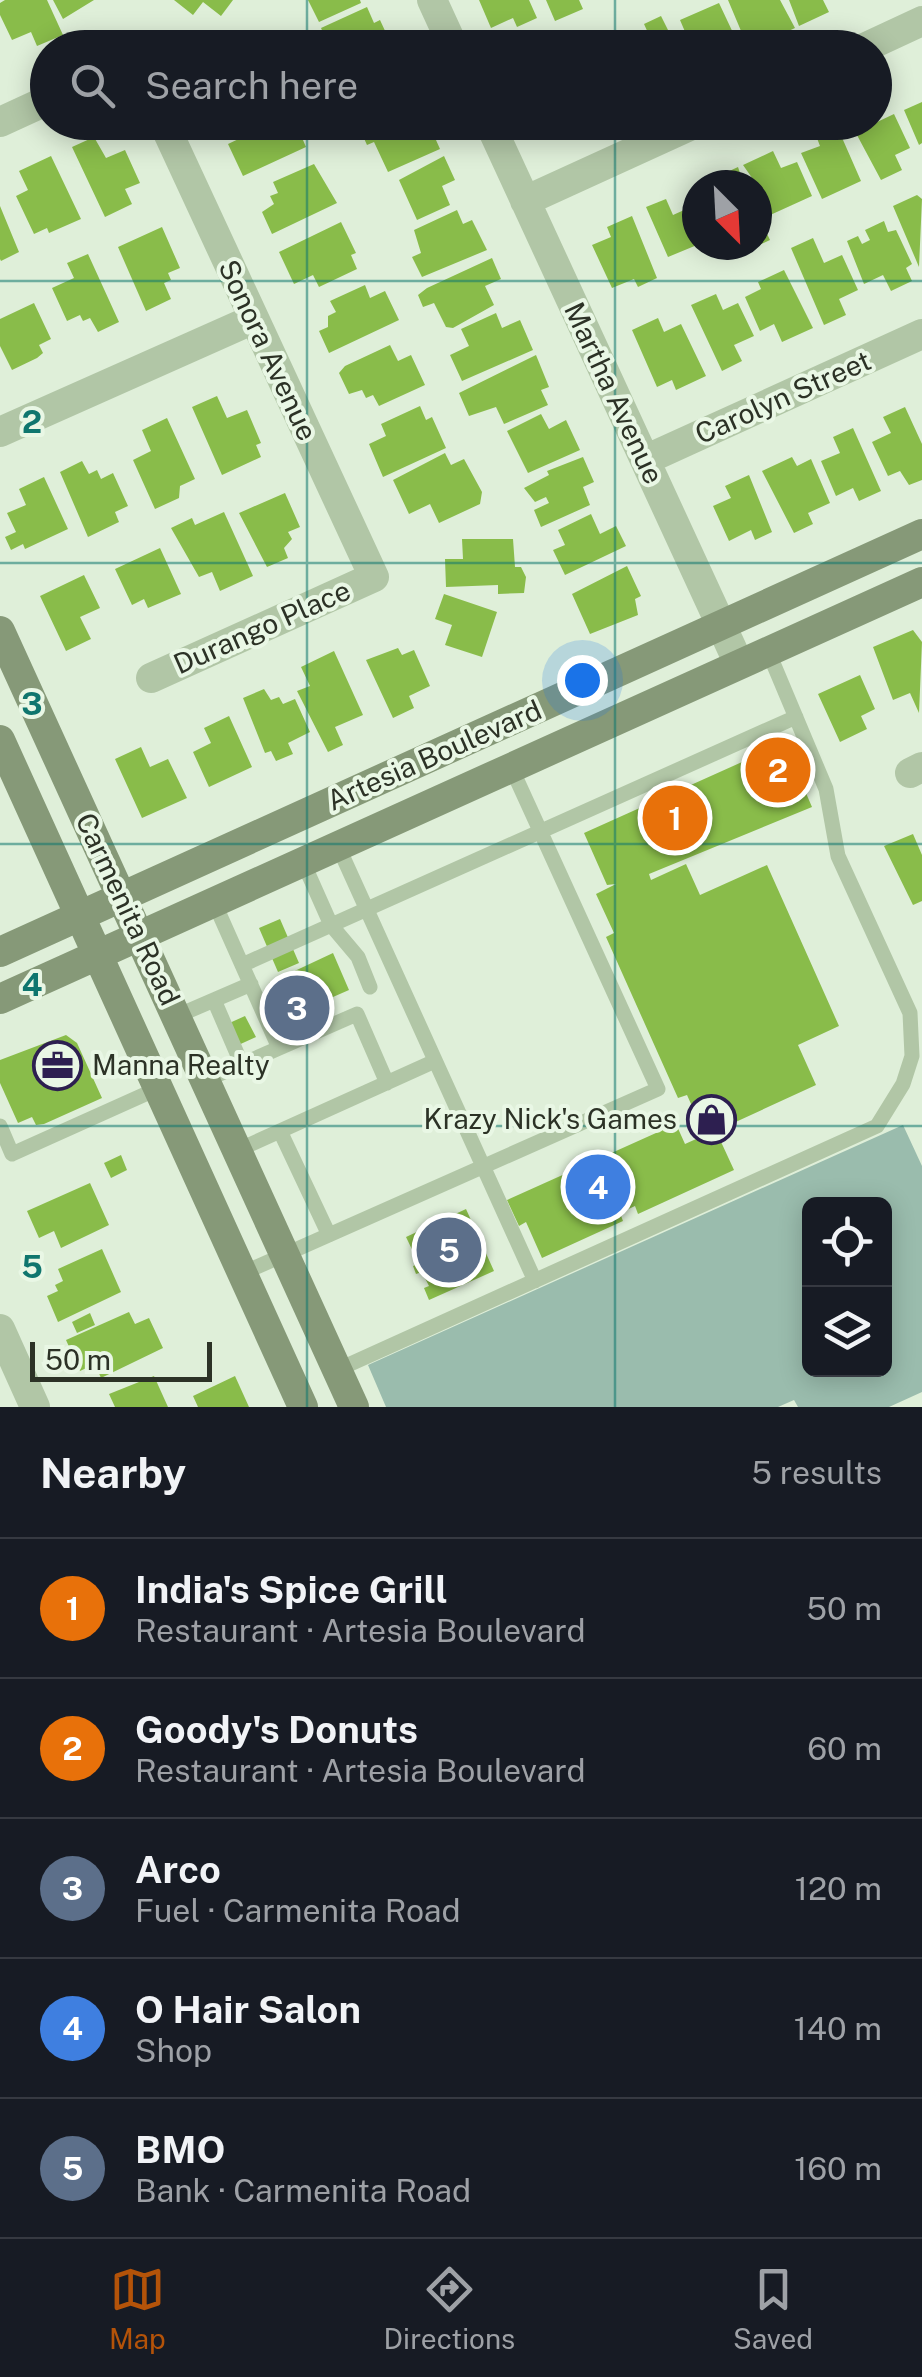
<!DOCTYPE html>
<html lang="en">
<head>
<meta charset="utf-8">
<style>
	body { margin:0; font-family:"Public Sans",sans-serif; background:#20242c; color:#f1f3f6 }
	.controls { position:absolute; right:30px; bottom:30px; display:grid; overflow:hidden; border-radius:15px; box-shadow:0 5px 25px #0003 }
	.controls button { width:90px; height:90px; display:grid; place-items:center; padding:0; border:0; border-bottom:2px solid #363941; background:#171b24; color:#f1f3f6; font:50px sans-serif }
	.compass { position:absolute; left:682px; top:170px; width:90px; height:90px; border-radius:50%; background:#171b24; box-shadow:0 5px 25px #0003; rotate:156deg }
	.scale { position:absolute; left:30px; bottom:25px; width:182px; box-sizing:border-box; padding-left:10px; border:5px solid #2c3226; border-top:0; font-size:28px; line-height:35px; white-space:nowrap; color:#2c3226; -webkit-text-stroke:8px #e9f7e5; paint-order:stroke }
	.you { position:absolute; left:582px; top:680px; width:35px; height:35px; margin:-25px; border:8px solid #fff; border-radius:50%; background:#1a73e8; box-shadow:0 0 0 15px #1a73e833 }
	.badge { display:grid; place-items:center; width:65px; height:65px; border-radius:50%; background:#b45309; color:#fff; font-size:32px; font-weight:700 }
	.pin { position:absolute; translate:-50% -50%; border:5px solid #fff; box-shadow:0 2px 10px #0006 }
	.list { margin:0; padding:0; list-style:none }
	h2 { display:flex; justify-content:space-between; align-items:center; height:130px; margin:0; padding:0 40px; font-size:42px }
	h2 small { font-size:32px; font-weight:400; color:#9ea1a6 }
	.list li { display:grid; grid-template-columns:65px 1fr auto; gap:30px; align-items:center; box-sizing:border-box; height:140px; padding:0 40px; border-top:2px solid #363941 }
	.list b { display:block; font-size:38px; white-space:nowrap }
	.list p { margin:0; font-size:32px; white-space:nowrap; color:#9ea1a6 }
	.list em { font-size:32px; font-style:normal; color:#9ea1a6 }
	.icon { flex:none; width:55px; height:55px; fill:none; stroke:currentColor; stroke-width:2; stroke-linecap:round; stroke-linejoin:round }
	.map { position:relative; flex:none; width:922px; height:1407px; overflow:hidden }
	.search { position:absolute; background:#171b24; box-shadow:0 5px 25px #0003; left:30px; right:30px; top:30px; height:110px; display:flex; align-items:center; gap:25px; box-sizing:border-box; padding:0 35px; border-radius:55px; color:#9ea1a6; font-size:38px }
	.sheet { height:830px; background:#171b24 }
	nav { display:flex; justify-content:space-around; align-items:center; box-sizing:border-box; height:140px; border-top:2px solid #363941; background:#171b24; font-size:28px; color:#9ea1a6 }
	nav a { display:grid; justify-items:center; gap:5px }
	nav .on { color:#b45309 }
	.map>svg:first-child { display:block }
	.green { fill:#9abcad; fill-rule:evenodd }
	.building { fill:#89bc4a }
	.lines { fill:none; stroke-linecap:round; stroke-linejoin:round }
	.lane { stroke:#b1c6a6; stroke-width:15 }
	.street { stroke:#b1c6a6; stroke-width:30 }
	.secondary { stroke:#869978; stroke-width:30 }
	.grid { fill:none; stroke:#0f766e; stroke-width:2.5; stroke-opacity:0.55 }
	.labels { text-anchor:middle; stroke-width:8; stroke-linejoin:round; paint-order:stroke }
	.street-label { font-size:28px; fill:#2c3226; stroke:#e9f7e5 }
	.poi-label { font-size:28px; fill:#2c3226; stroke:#e9f7e5; text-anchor:start }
	.grid-label { font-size:32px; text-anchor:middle; font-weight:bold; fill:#0f766e; stroke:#e9f7e5; stroke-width:8; stroke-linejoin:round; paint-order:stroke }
</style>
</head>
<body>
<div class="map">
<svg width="922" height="1407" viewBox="0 0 922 1407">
	<rect width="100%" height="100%" fill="#dfefd9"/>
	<!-- green -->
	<path class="green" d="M903,1125L922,1166V1392L889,1407H798L794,1400L778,1407H386L368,1365ZM884,1204V1370H810V1204Z"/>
	<!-- building -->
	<path class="building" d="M5,0H47L63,35L37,46L31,32L12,40L0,15V3Z
		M53,0H94L63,19Z
		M174,0H233L221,16L203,2L193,15Z
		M308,0H360L361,3L319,22Z
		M479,0H529L537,18L517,27L513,18L491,28Z
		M546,0H579L583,9L555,21Z
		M728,0H780L795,28L763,43L759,32L744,38Z
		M789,0H823L829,12L799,26Z
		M719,3L735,37L717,48H692L680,20Z
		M367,7L374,23L380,20L393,48H330L321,28Z
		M661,16L677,48H630L628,44L649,35L644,24Z
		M922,102V143L919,145L904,110Z
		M894,114L910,148L895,155L902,170L881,180L850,122L875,123Z
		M241,122H303L297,126L306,147L243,176L228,144L247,135Z
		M383,122H407L409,127L428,122L440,149L388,172L374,142L367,145L362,134Z
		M535,122H585L557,135L552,126L538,132Z
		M836,124L861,181L822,199L801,153L820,146L815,133Z
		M94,137L106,158L125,150L140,183L125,189L132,204L105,217L72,147Z
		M773,151L781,168L797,162L812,196L768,216L757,185L743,165Z
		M51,156L81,219L49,233L47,228L34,234L16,196L28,190L19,171Z
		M444,156L455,180L442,186L450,205L417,220L399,180Z
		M314,164L337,203L272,234L262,212L274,204L270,196L278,193L273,182Z
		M738,167L744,185H710L708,181Z
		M917,195L922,199L919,267L893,206Z
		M666,199L673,215L693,206L697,215V245L668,257L646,207Z
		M0,206L19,252L1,261L0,259Z
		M457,210L463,224L472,220L487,250L422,277L412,257L421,253L414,230Z
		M757,213L770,240L742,253L738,245H757Z
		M632,216L657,278L638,287L634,279L612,288L592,245L611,237L607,227Z
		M884,221L888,232L896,230L912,264L906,268L912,281L891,291L883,275L864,284L847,241L858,236L862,244L870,240L865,230Z
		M341,222L356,253L351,255L357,269L319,287L313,275L294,284L279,252Z
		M162,227L180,268L168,273L171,280L164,283L171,299L146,311L118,247Z
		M813,238L824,263L842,255L858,290L839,299L846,315L824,325L791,248Z
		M88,254L119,322L98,332L90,318L83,321L80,315L67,321L52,288L74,278L67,263Z
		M492,258L501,279L485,286L494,305L453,328L446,327L434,303L423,307L418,295L427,288Z
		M784,270L813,328L782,342L774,324L760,331L745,297L761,289L758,282Z
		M365,285L370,298L385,291L399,320L329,353L319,331L328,327V316L336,312L330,301Z
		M716,294L723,310L738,303L754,336L734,345L742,361L722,371L691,305Z
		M34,303L51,339L39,345L43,353L37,358L12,370L0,346V319Z
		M496,313L502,328L520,320L533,350L462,381L450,355L469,346L461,329Z
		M658,318L664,332L681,324L706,376L676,390L672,380L657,387L632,330Z
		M390,345L398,361L411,355L425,385L379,406L373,395L366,398L362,390L349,394L339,373L345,366Z
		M536,355L549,387L541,390L548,405L504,424L496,407L469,416L459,393Z
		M217,396L227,418L247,410L261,443L256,445L261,457L222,475L192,407Z
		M420,406L426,420L432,417L446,448L383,477L369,444L386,436L381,424Z
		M905,407L922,444V480L909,485L900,471L888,476L872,442L891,433L883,417Z
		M541,414L549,429L566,420L580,450L528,473L507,431Z
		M167,418L195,479L180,486L179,498L155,509L133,460L151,451L142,430Z
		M853,428L881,491L859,501L853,488L836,496L821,461L840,453L833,437Z
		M445,453L451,465L464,459L482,492L480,504L439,523L430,504L409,514L393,480Z
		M583,457L594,482L583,487L590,505L541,527L534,510L549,503L546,497L535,502L524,488L549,475L547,471Z
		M792,457L797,466L811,459L830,503L808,513L813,524L794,533L762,471Z
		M82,461L89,474L97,470L101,479L113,473L128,506L115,512L119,522L88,537L60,472Z
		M749,475L772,532L755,540L751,530L729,541L713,506L731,498L725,486Z
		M44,477L68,529L25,549L23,544L11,550L5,537L16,532L7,513L26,505L19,489Z
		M285,493L300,527L288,532L292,539L284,548L288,558L267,567L239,513Z
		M224,512L253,576L220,591L212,572L199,577L171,528L192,518L195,525Z
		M591,514L600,534L616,526L626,546L565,575L553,550L565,545L558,530Z
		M462,539H513L515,567H521L526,577L524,593L498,594V585L446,587L445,559H463Z
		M160,548L181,594L148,608L144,599L132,605L115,569Z
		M627,566L641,596L635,599L638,615L590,634L572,594Z
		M84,575L100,608L80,617L91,639L66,651L40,596Z
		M444,594L497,612L482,657L445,645L452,625L435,619Z
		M913,630L922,642L919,713L910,693L893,700L873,647Z
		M398,648L402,655L414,650L430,686L409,696L414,708L393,718L366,660Z
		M334,651L363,715L335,727L343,745L328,752L297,691L310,686L301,667Z
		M860,675L875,709L861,716L867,729L840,742L818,694Z
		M264,689L271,700L279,697L283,704L295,699L310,732L288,743L293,754L276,761L271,751L265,753L243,698Z
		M229,716L252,767L209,787L193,752L211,743L204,728Z
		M791,740L803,767L796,770L812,807L649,874L651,880L686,864L700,895L767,865L839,1026L798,1045L816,1085L716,1131L734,1170L638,1214L635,1206L620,1213L623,1221L542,1258L526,1222L519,1226L507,1200L676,1124L685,1144L705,1135L687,1095L678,1098L606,937L614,933L596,894L616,884L607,885L584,833Z
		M141,747L150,767L168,759L187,798L142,818L115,759Z
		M913,834L922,855V901L913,905L884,846Z
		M280,919L299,963L278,972L259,928Z
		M333,953L349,990L285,1018L269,983Z
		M245,1016L256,1037L234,1047L225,1025Z
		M66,1035L77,1043L102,1098L44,1124L36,1125L32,1117L18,1123L0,1083V1060Z
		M121,1155L127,1170L111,1178L104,1163Z
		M90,1183L109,1225L61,1248L54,1231L39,1238L27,1211Z
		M466,1209L494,1271L429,1300L424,1288L429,1286L422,1272L416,1274L413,1266L419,1264L406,1237Z
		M102,1249L121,1292L58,1322L47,1296L58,1291L55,1285L63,1281L58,1269Z
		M129,1312L135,1324L149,1318L163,1348L101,1378L95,1364L80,1371L66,1340Z
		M90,1313L95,1325L77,1333L72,1322Z
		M154,1376L168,1407H115L109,1394Z
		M235,1376L249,1407H198L193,1396Z"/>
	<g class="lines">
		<!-- lane -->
		<path class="lane" d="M338,846L535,1281
			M303,862L331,925L358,957L370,987
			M214,902L279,1048
			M242,965L796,717
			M214,1000L242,1065
			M177,1016L251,984
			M206,1080L357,1014L387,1083
			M0,1126L12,1154L159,1088
			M280,1131L329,1235
			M238,1150L435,1061
			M243,1273L658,1089L511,767
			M337,1370L877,1126L903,1084L912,1056L910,1013L838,856L826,789L768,651"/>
		<!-- street -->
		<path class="street" d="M432,0L454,48
			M864,48L922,21
			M0,122L48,100
			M489,122L739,664
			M525,201L698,122
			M0,432L254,319
			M645,460L922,334
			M151,678L374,577L163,122
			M910,773L922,767
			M0,1329L35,1407"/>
		<!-- secondary -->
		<path class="secondary" d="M0,631L354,1407
			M0,740L303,1407
			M0,952L922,534
			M0,999L922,582"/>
	</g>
	<!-- grid -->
	<path class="grid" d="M307,0V48M615,0V48M307,122V1407M615,122V1407M0,281H922M0,563H922M0,844H922M0,1126H922"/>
	<!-- icons -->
	<defs>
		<symbol id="office-ring" viewBox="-11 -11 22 22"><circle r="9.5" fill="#e9f7e5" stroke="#2d1f50" stroke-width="1.5"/><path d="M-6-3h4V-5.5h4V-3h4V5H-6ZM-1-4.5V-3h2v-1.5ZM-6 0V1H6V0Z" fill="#2d1f50"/></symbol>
		<symbol id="shop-ring" viewBox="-11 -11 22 22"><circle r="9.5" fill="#e9f7e5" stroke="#2d1f50" stroke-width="1.5"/><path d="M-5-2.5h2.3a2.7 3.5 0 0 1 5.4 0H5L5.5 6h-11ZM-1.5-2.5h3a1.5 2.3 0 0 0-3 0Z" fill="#2d1f50"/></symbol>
	</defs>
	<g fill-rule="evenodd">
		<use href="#office-ring" x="30" y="1038" width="55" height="55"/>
		<use href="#shop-ring" x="684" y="1092" width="55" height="55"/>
	</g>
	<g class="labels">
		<!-- street labels -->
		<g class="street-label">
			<text transform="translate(268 350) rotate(65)" y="10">Sonora Avenue</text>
			<text transform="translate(614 393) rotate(65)" y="10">Martha Avenue</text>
			<text transform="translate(783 397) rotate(-24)" y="10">Carolyn Street</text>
			<text transform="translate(262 627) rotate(-24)" y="10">Durango Place</text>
			<text transform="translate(434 755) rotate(-24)" y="10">Artesia Boulevard</text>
			<text transform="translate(128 909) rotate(65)" y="10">Carmenita Road</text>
		</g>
		<!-- poi labels -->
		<g class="poi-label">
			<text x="92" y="1075">Manna Realty</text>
			<text x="677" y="1129" text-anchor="end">Krazy Nick's Games</text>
		</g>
	</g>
	<g class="grid-label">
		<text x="32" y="433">2</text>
		<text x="32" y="715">3</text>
		<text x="32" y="996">4</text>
		<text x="32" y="1278">5</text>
	</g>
</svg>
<div class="controls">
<button><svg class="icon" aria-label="locate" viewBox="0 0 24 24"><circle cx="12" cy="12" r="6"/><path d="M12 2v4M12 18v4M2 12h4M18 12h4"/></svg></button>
<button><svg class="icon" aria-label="layers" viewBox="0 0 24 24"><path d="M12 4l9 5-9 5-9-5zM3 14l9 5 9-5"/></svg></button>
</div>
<svg class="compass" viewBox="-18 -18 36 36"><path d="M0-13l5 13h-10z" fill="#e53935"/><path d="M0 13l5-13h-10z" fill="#9ea1a6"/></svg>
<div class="scale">50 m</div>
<div class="you"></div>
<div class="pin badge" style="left:675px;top:818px;background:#e8710a">1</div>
<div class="pin badge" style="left:778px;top:770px;background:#e8710a">2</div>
<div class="pin badge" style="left:297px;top:1008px;background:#5c6f8a">3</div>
<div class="pin badge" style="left:598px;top:1187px;background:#3f7fe0">4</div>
<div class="pin badge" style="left:449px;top:1250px;background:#5c6f8a">5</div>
<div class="search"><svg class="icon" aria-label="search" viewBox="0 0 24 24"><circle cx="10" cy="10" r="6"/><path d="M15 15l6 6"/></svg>Search here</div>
</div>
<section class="sheet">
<h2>Nearby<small>5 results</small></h2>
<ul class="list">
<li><span class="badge" style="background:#e8710a">1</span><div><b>India's Spice Grill</b><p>Restaurant · Artesia Boulevard</p></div><em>50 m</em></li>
<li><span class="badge" style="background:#e8710a">2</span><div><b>Goody's Donuts</b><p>Restaurant · Artesia Boulevard</p></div><em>60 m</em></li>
<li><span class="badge" style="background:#5c6f8a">3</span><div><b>Arco</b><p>Fuel · Carmenita Road</p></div><em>120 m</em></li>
<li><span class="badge" style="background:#3f7fe0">4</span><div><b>O Hair Salon</b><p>Shop</p></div><em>140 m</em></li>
<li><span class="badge" style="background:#5c6f8a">5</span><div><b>BMO</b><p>Bank · Carmenita Road</p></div><em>160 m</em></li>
</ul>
</section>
<nav>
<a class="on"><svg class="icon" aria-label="map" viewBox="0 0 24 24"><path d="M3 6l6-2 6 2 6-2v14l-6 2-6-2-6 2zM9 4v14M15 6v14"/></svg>Map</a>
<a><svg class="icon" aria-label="directions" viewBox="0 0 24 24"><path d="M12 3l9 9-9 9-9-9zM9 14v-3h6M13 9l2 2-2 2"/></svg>Directions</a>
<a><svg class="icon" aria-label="saved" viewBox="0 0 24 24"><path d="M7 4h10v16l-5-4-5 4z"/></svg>Saved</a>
</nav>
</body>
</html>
